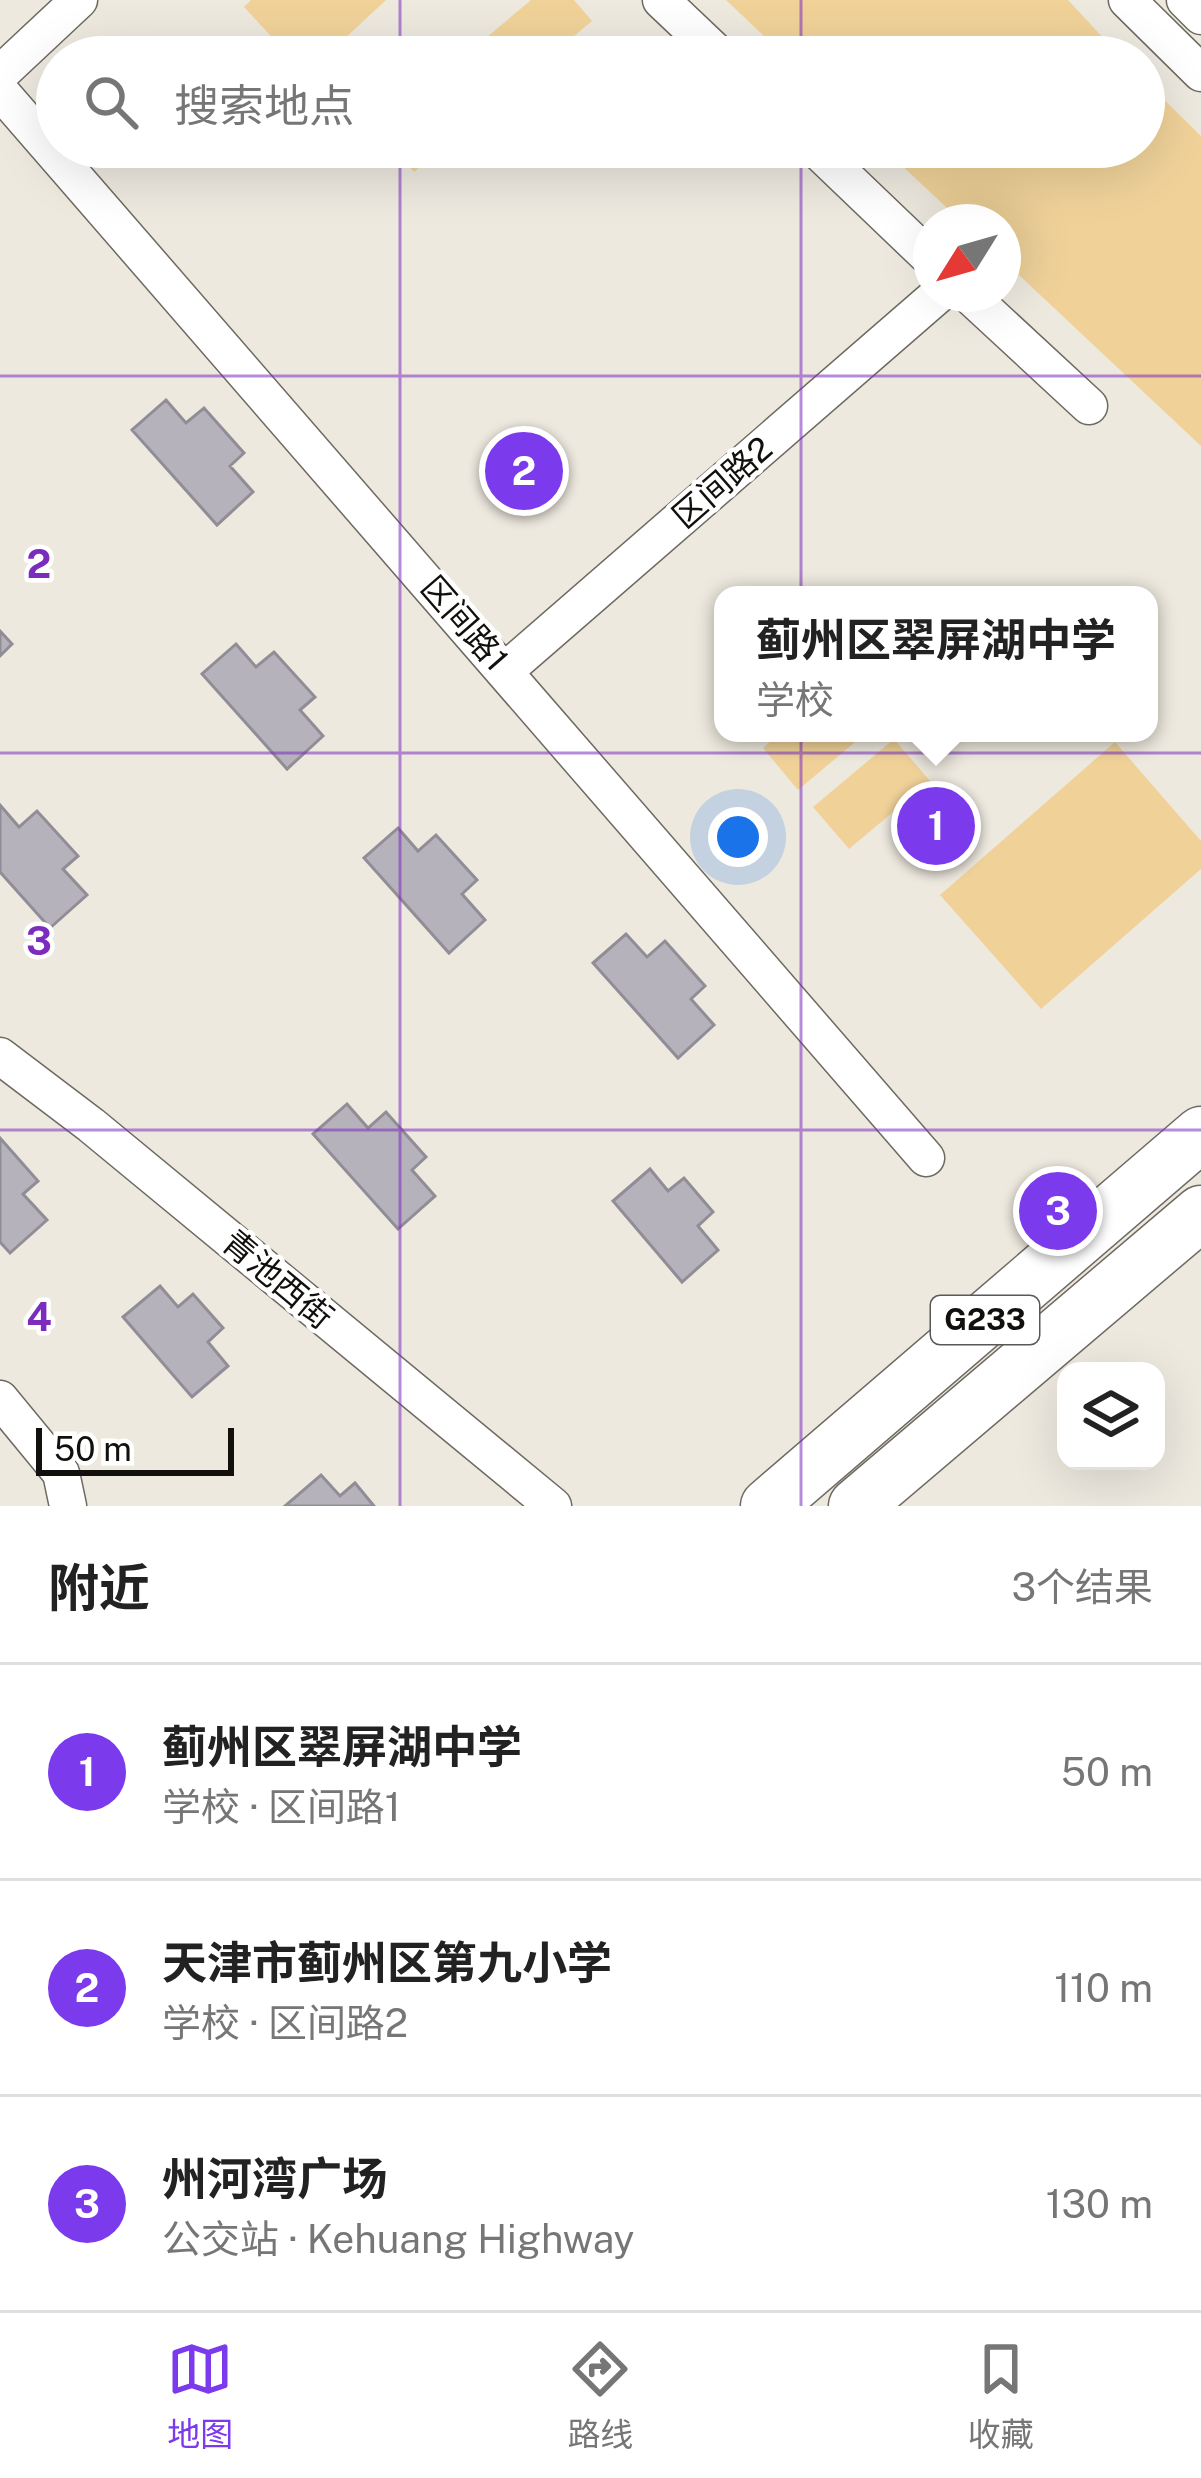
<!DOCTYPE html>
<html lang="zh">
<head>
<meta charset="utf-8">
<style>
	body { margin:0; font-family:"Public Sans","Noto Sans SC",sans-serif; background:#f2f2f2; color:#222 }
	.controls { position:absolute; right:36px; bottom:36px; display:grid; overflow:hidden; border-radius:24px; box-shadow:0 12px 48px #0002 }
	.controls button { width:108px; height:108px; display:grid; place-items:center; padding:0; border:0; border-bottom:3px solid #e0e0e0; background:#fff; color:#222; font:60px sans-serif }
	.compass { position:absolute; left:913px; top:204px; width:108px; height:108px; border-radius:50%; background:#fff; box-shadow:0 12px 48px #0002; rotate:233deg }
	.scale { position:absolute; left:36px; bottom:30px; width:198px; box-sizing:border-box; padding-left:12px; border:6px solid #11100d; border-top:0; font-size:33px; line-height:42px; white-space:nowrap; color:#11100d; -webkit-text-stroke:9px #fff; paint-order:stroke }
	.you { position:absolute; left:738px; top:837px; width:42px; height:42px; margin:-30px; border:9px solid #fff; border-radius:50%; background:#1a73e8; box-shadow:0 0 0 18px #1a73e833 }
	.badge { display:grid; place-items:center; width:78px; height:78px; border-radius:50%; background:#7c3aed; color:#fff; font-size:39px; font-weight:700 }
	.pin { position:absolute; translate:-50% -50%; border:6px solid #fff; box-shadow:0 3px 12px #0006 }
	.popup { position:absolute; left:714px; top:586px; width:444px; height:156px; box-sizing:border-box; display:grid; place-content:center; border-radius:24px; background:#fff; filter:drop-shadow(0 3px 9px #0005); font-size:39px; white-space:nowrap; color:#767676 }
	.popup b { font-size:45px; color:#222 }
	.popup::after { content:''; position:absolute; left:50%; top:100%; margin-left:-24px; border:24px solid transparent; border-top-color:#fff }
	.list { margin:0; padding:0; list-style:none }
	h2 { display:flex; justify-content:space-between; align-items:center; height:156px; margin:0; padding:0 48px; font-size:51px }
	h2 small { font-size:39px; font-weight:400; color:#767676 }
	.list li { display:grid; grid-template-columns:78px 1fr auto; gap:36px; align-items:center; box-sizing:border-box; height:216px; padding:0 48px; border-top:3px solid #e0e0e0 }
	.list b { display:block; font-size:45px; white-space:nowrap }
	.list p { margin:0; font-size:39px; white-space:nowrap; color:#767676 }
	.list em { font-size:39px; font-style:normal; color:#767676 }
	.icon { flex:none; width:66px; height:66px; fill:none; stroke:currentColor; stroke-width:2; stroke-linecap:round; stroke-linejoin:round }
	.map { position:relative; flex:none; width:1201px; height:1506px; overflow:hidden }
	.search { position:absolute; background:#fff; box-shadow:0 12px 48px #0002; left:36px; right:36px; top:36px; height:132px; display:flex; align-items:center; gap:30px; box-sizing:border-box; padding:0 42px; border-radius:66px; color:#767676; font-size:45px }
	.sheet { height:804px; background:#fff }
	nav { display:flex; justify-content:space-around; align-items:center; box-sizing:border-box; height:168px; border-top:3px solid #e0e0e0; background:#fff; font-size:33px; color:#767676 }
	nav a { display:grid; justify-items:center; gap:6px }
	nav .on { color:#7c3aed }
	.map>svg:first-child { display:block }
	.green { fill:#f0d299 }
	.building { fill:#b6b2bb; stroke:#918d96; stroke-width:3 }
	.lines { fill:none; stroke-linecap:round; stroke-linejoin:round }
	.minor-casing { stroke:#6e6961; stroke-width:39 }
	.highway-casing { stroke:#6e6961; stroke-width:57 }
	.minor { stroke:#fff; stroke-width:36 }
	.highway { stroke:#fff; stroke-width:54 }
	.grid { fill:none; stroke:#7b2cbf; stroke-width:3; stroke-opacity:0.55 }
	.labels { text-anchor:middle; stroke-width:9; stroke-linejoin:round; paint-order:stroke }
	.shield { fill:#fff; stroke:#585856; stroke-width:3 }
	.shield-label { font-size:30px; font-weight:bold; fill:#11100d }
	.street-label { font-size:33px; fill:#11100d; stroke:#fff }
	.grid-label { font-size:39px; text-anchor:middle; font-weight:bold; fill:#7b2cbf; stroke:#fff; stroke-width:9; stroke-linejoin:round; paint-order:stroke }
</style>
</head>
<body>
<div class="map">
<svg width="1201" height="1506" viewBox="0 0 1201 1506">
	<rect width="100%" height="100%" fill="#eee9df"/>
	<!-- green -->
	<path class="green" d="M251,0H386L325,57H290L244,7Z
		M531,0H574L592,21L549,57H483L475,47Z
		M726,0H1068L1121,57H786Z
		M1144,80L1201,136V446L1003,260V222H962L882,147H1144Z
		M393,147H443L414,172Z
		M780,733H866L798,790L763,748Z
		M894,739L930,781L849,849L813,807Z
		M1115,742L1201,841V869L1041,1009L940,895Z"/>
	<!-- building -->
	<path class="building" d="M166,400L186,423L204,408L244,453L230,466L253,492L217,525L132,430Z
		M0,631L12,644L0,656Z
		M236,644L256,667L274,652L315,697L300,710L323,736L287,769L202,674Z
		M0,805L19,827L37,811L78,856L63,869L87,895L50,928L0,872Z
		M398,828L418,851L436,835L477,880L462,894L485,920L449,953L364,858Z
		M626,934L647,957L665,941L705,986L691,999L714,1025L678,1058L593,963Z
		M347,1104L368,1128L386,1112L426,1157L412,1170L435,1196L398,1229L313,1134Z
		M0,1138L38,1181L23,1194L47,1220L10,1253L0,1242Z
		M650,1169L668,1191L684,1178L713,1212L698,1226L718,1250L682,1282L613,1201Z
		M160,1286L178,1307L193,1294L223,1328L208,1342L228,1366L192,1397L123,1317Z
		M321,1475L340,1496L355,1483L374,1506H285Z"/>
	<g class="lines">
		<defs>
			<path id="minor" d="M661,0L721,57
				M1127,0L1201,73
				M1185,0L1201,16
				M0,74L79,0
				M0,91L926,1158
				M814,147L931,259
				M968,294L1089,406
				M506,670L939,294
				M0,1056L91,1125L553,1506
				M0,1399L61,1473L68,1506"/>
			<path id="highway" d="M768,1506L1201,1134
				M856,1506L1201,1213"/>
		</defs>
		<!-- minor casing -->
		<use href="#minor" class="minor-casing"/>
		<!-- highway casing -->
		<use href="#highway" class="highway-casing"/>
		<!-- minor -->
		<use href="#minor" class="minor"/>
		<!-- highway -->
		<use href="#highway" class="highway"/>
	</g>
	<!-- grid -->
	<path class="grid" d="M400,0V57M801,0V57M400,147V1506M801,147V1506M0,376H1201M0,753H1201M0,1130H1201"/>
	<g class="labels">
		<!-- shield labels -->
		<rect class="shield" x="931" y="1296" width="108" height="48" rx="9"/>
		<g class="shield-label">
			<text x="985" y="1330">G233</text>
		</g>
		<!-- street labels -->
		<g class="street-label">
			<text transform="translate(722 482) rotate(-41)" y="12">区间路2</text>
			<text transform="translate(465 623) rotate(49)" y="12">区间路1</text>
			<text transform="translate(278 1279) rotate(40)" y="12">青池西街</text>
		</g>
	</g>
	<g class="grid-label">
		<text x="39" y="578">2</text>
		<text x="39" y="955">3</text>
		<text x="39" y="1331">4</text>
	</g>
</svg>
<div class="controls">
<button><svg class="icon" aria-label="layers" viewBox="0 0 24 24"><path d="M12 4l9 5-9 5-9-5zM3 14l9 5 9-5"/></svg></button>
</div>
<svg class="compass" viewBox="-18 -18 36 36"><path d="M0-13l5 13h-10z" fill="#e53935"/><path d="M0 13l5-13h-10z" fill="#767676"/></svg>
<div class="scale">50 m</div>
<div class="you"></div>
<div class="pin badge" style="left:936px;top:826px">1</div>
<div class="popup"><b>蓟州区翠屏湖中学</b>学校</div>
<div class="pin badge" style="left:524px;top:471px">2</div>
<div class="pin badge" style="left:1058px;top:1211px">3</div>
<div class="search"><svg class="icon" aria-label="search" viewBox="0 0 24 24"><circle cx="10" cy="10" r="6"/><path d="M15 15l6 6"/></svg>搜索地点</div>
</div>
<section class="sheet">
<h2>附近<small>3个结果</small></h2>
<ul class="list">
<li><span class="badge">1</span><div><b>蓟州区翠屏湖中学</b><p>学校 · 区间路1</p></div><em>50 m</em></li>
<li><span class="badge">2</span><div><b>天津市蓟州区第九小学</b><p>学校 · 区间路2</p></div><em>110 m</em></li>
<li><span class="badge">3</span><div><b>州河湾广场</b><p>公交站 · Kehuang Highway</p></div><em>130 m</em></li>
</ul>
</section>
<nav>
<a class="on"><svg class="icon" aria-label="map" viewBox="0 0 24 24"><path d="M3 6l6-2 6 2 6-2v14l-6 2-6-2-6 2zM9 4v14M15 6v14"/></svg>地图</a>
<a><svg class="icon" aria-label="directions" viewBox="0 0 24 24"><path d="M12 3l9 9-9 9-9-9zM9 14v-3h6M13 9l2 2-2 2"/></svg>路线</a>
<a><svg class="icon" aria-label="saved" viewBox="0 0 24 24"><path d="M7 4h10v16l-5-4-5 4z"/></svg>收藏</a>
</nav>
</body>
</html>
